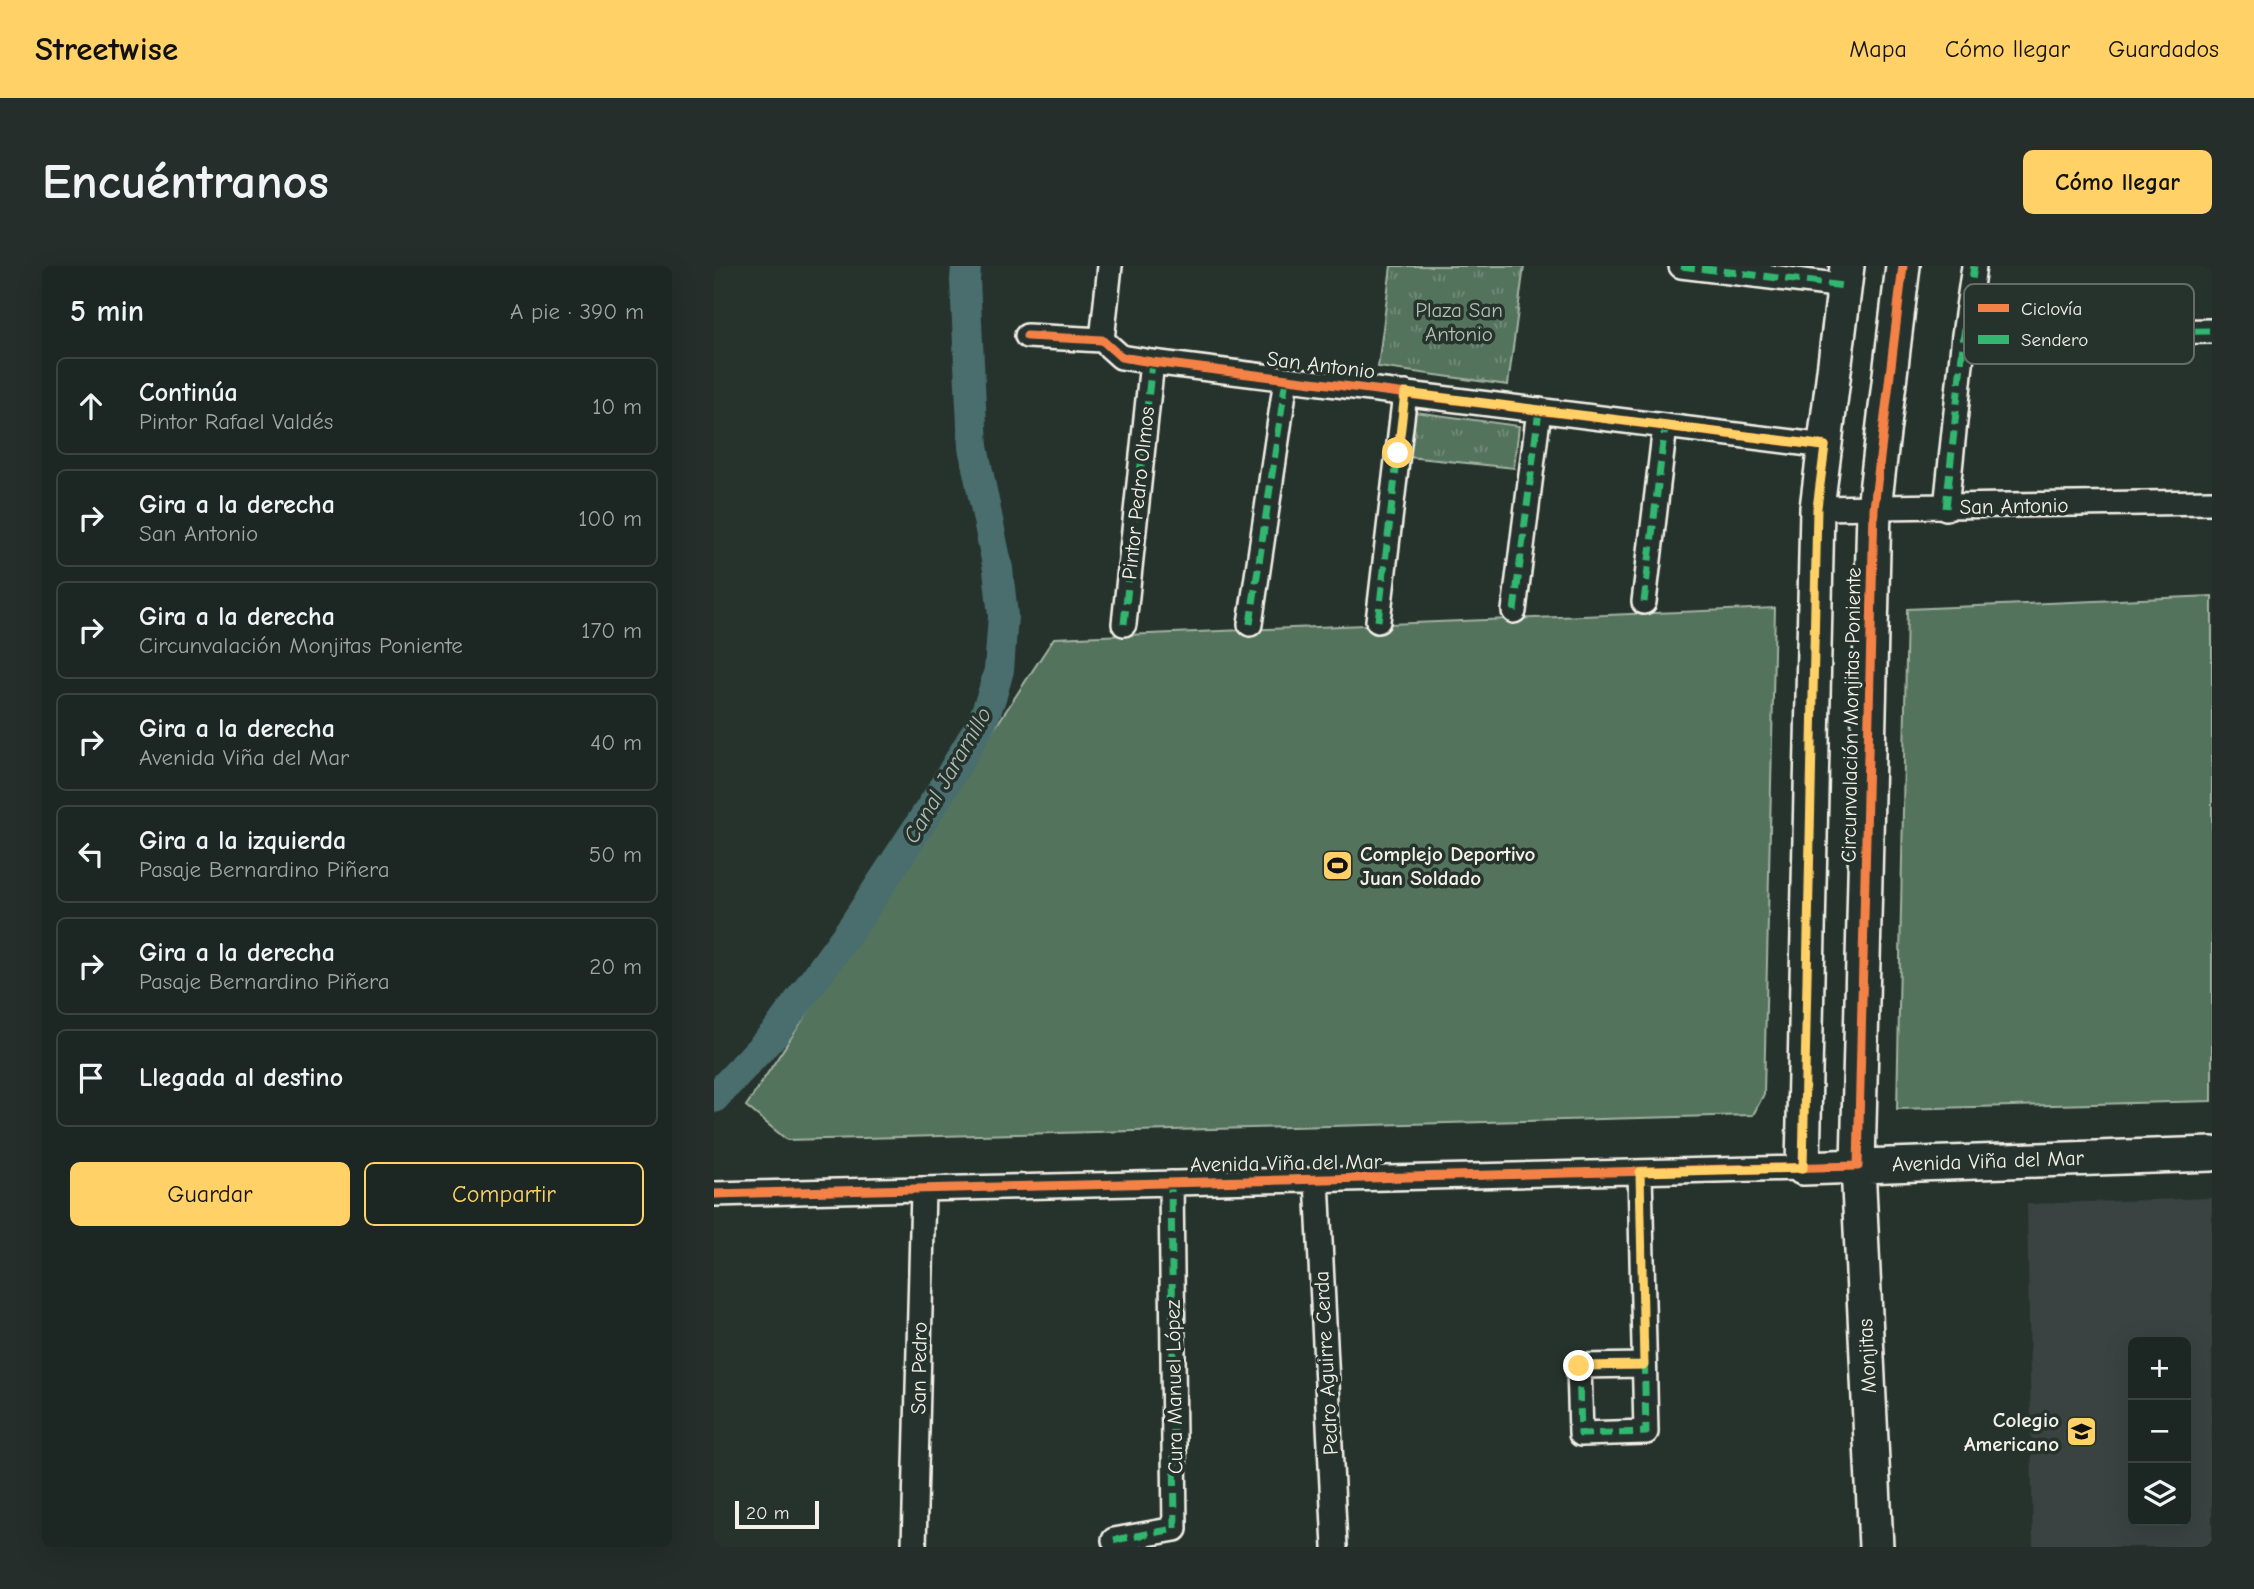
<!DOCTYPE html>
<html lang="es">
<head>
<meta charset="utf-8">
<style>
	body { margin:0; font-family:"Comic Neue",sans-serif; background:#252e2a; color:#f1f3f6 }
	.controls { position:absolute; right:21px; bottom:21px; display:grid; overflow:hidden; border-radius:10px; box-shadow:0 7px 28px #0002 }
	.controls button { width:63px; height:63px; display:grid; place-items:center; padding:0; border:0; border-bottom:2px solid #3a4340; background:#1c2622; color:#f1f3f6; font:35px sans-serif }
	.scale { position:absolute; left:21px; bottom:18px; width:84px; box-sizing:border-box; padding-left:7px; border:4px solid #f4f1e8; border-top:0; font-size:19px; line-height:24px; white-space:nowrap; color:#f4f1e8; -webkit-text-stroke:5px #26332d; paint-order:stroke }
	.stop { position:absolute; width:21px; height:21px; margin:-16px; border:5px solid #ffd166; border-radius:50%; background:#fff }
	.stop.end { background:#ffd166; border-color:#fff; box-shadow:0 2px 7px #0008 }
	.list { margin:0; padding:0; list-style:none }
	h2 { display:flex; justify-content:space-between; align-items:center; height:91px; margin:0; padding:0 28px; font-size:30px }
	h2 small { font-size:23px; font-weight:400; color:#a0a5a5 }
	.list li { display:grid; grid-template-columns:46px 1fr auto; gap:21px; align-items:center; box-sizing:border-box; height:98px; margin:0 14px 14px; padding:0 14px; border:2px solid #3a4340; border-radius:10px }
	.list b { display:block; font-size:26px; white-space:nowrap }
	.list p { margin:0; font-size:23px; white-space:nowrap; color:#a0a5a5 }
	.list em { font-size:23px; font-style:normal; color:#a0a5a5 }
	.actions { display:flex; gap:14px; padding:21px 28px }
	.actions a { flex:1; padding:16px 0; border:2px solid #ffd166; border-radius:10px; text-align:center; font-size:24px; color:#ffd166 }
	.actions .main { background:#ffd166; color:#111 }
	.icon { flex:none; width:38px; height:38px; fill:none; stroke:currentColor; stroke-width:2; stroke-linecap:round; stroke-linejoin:round }
	.map { position:relative; flex:none; width:1498px; height:1281px; overflow:hidden; border-radius:10px }
	header { display:flex; align-items:center; gap:42px; box-sizing:border-box; height:98px; padding:0 35px; background:#ffd166; color:#111 }
	header strong { font-size:33px }
	nav { display:flex; gap:38px; margin-inline-start:auto; font-size:24px }
	.intro { display:flex; align-items:center; justify-content:space-between; box-sizing:border-box; height:168px; padding:0 42px }
	h1 { margin:0; font-size:49px }
	.button { padding:18px 32px; border-radius:10px; background:#ffd166; color:#111; font-size:24px; font-weight:700 }
	main { display:flex; gap:42px; padding:0 42px }
	aside { flex:1; background:#1c2622; border-radius:10px; box-shadow:0 7px 28px #0002 }
	.map>svg:first-child { display:block }
	.built { fill:#3a4242; fill-rule:evenodd }
	.grass { fill:url(#grass-tufts); stroke:#a3b2a2; stroke-width:2 }
	.pitch { fill:#52735d; stroke:#a3b2a2; stroke-width:2 }
	.lines { fill:none; stroke-linecap:round; stroke-linejoin:round }
	.canal { stroke:#496e6d; stroke-width:30 }
	.street-casing { stroke:#f4f1e8; stroke-width:28 }
	.secondary-casing { stroke:#f4f1e8; stroke-width:38 }
	.street { stroke:#26332d; stroke-width:23 }
	.secondary { stroke:#26332d; stroke-width:33 }
	.quiet { stroke:#33b770; stroke-width:7; stroke-dasharray:14 7; stroke-linecap:butt }
	.cycleway-casing { stroke:#26332d; stroke-width:13 }
	.cycleway { stroke:#f48246; stroke-width:9 }
	.route { stroke:#ffd166; stroke-width:9 }
	.labels { text-anchor:middle; stroke-width:7; stroke-linejoin:round; paint-order:stroke }
	.park-label { font-size:21px; fill:#b3bfb0; stroke:#26332d }
	.street-label { font-size:21px; fill:#f4f1e8; stroke:#26332d }
	.poi-label { font-size:21px; font-weight:bold; fill:#f4f1e8; stroke:#26332d; text-anchor:start }
	.water-label { font-size:23px; font-style:italic; fill:#b0bdb7; stroke:#26332d }
	.key { fill:#26332d; stroke:#646c65; stroke-width:2 }
	.key-label { font-size:19px; fill:#f4f1e8 }
</style>
</head>
<body>
<header>
<strong>Streetwise</strong>
<nav><a>Mapa</a><a>Cómo llegar</a><a>Guardados</a></nav>
</header>
<div class="intro"><h1>Encuéntranos</h1><a class="button">Cómo llegar</a></div>
<main>
<aside>
<h2>5 min<small>A pie · 390 m</small></h2>
<ul class="list">
<li><svg class="icon" aria-label="ahead" viewBox="0 0 24 24"><path d="M12 20V5M6 11l6-6 6 6"/></svg><div><b>Continúa</b><p>Pintor Rafael Valdés</p></div><em>10 m</em></li>
<li><svg class="icon" aria-label="right" viewBox="0 0 24 24"><path d="M7 20v-9h11M14 6l5 5-5 5"/></svg><div><b>Gira a la derecha</b><p>San Antonio</p></div><em>100 m</em></li>
<li><svg class="icon" aria-label="right" viewBox="0 0 24 24"><path d="M7 20v-9h11M14 6l5 5-5 5"/></svg><div><b>Gira a la derecha</b><p>Circunvalación Monjitas Poniente</p></div><em>170 m</em></li>
<li><svg class="icon" aria-label="right" viewBox="0 0 24 24"><path d="M7 20v-9h11M14 6l5 5-5 5"/></svg><div><b>Gira a la derecha</b><p>Avenida Viña del Mar</p></div><em>40 m</em></li>
<li><svg class="icon" aria-label="left" viewBox="0 0 24 24"><path d="M17 20v-9H6M10 6l-5 5 5 5"/></svg><div><b>Gira a la izquierda</b><p>Pasaje Bernardino Piñera</p></div><em>50 m</em></li>
<li><svg class="icon" aria-label="right" viewBox="0 0 24 24"><path d="M7 20v-9h11M14 6l5 5-5 5"/></svg><div><b>Gira a la derecha</b><p>Pasaje Bernardino Piñera</p></div><em>20 m</em></li>
<li><svg class="icon" aria-label="arrive" viewBox="0 0 24 24"><path d="M6 21V4h12l-3 4 3 4H6"/></svg><div><b>Llegada al destino</b></div></li>
</ul>
<div class="actions"><a class="main">Guardar</a><a>Compartir</a></div>
</aside>
<div class="map">
<svg width="1498" height="1281" viewBox="0 0 1498 1281">
	<defs>
		<pattern id="grass-tufts" width="24" height="20" patternUnits="userSpaceOnUse" patternTransform="scale(1.75)"><rect width="24" height="20" fill="#52735d"/><path d="M3 7l-1-3M5 7V3M7 7l1-3M15 17l-1-3M17 17v-4M19 17l1-3" fill="none" stroke="#748e7c"/></pattern>
	</defs>
	<rect width="100%" height="100%" fill="#26332d"/>
	<filter id="ink" filterUnits="userSpaceOnUse"><feTurbulence type="fractalNoise" baseFrequency=".0143" numOctaves="2"/><feDisplacementMap in="SourceGraphic" scale="14" xChannelSelector="R" yChannelSelector="G"/><feConvolveMatrix kernelMatrix="1 2 1 2 8 2 1 2 1" color-interpolation-filters="sRGB"/></filter>
	<g filter="url(#ink)">
		<!-- built -->
		<path class="built" d="M1498,932V1281H1319L1313,938ZM1419,1076H1472V1255H1419Z"/>
		<!-- grass -->
		<path class="grass" d="M677,0H810L794,119L664,101Z
			M701,146L805,160L800,202L695,191Z"/>
		<!-- pitch -->
		<path class="pitch" d="M1498,330V835L1183,843L1193,343Z
			M1061,342L1050,828L1039,849L73,874L32,840L340,372Z"/>
		<g class="lines">
			<!-- canal -->
			<path class="canal" d="M0,832L62,766L139,660L223,532L269,454L278,429L285,404L289,350L284,303L259,181L251,14L252,0"/>
			<defs>
				<path id="street" d="M967,0L1130,20
					M1250,69L1498,65
					M313,70L388,74L407,91L438,96L1111,180
					M388,74L396,0
					M1103,242L1498,236
					M1232,242L1250,69L1260,0
					M930,336L951,160
					M800,345L825,144
					M664,355L691,127
					M410,358L438,96
					M536,358L572,113
					M926,906L932,1166L867,1168L865,1100L930,1099
					M603,914L621,1281
					M0,928L1089,902
					M400,1274L461,1263L457,917
					M200,1281L209,924"/>
				<path id="secondary" d="M1133,0L1103,242L1089,902L1498,888
					M1162,1281L1144,900L1160,242L1189,0"/>
			</defs>
			<!-- street casing -->
			<use href="#street" class="street-casing"/>
			<!-- secondary casing -->
			<use href="#secondary" class="secondary-casing"/>
			<!-- street -->
			<use href="#street" class="street"/>
			<!-- secondary -->
			<use href="#secondary" class="secondary"/>
			<!-- quiet -->
			<path class="quiet" d="M967,0L1130,20
				M1250,69L1498,65
				M1232,242L1250,69L1260,0
				M930,336L951,160
				M800,345L825,144
				M664,355L691,127
				M410,358L438,96
				M536,358L572,113
				M926,906L932,1166L867,1168L865,1100L930,1099
				M400,1274L461,1263L457,917"/>
			<defs>
				<path id="cycleway" d="M313,70L388,74L407,91L438,96L1111,180
					M0,928L1144,900L1160,242L1189,0"/>
			</defs>
			<!-- cycleway casing -->
			<use href="#cycleway" class="cycleway-casing"/>
			<!-- cycleway -->
			<use href="#cycleway" class="cycleway"/>
		</g>
	</g>
	<g class="lines" filter="url(#ink)">
		<!-- route -->
		<path class="route" d="M684,187L691,127L1111,180L1103,242L1089,902L926,906L930,1099L865,1100"/>
	</g>
	<!-- icons -->
	<defs>
		<symbol id="stadium-square" viewBox="-11 -11 22 22"><rect x="-9" y="-9" width="18" height="18" rx="4" fill="#ffd166" stroke="#26332d"/><path d="M0-5a6.5 5 0 1 0 0 10a6.5 5 0 1 0 0-10ZM-3.5-1.8h7v3.6h-7Z" fill="#111"/></symbol>
		<symbol id="school-square" viewBox="-11 -11 22 22"><rect x="-9" y="-9" width="18" height="18" rx="4" fill="#ffd166" stroke="#26332d"/><path d="M0-5L7-2L0 1L-7-2ZM-4 1L0 2.5L4 1V4Q0 6-4 4Z" fill="#111"/></symbol>
	</defs>
	<g fill-rule="evenodd">
		<use href="#stadium-square" x="606" y="582" width="35" height="35"/>
		<use href="#school-square" x="1350" y="1148" width="35" height="35"/>
	</g>
	<g class="labels">
		<!-- park labels -->
		<g class="park-label">
			<text x="745" y="51">Plaza San<tspan x="745" dy="24">Antonio</tspan></text>
		</g>
		<!-- street labels -->
		<g class="street-label">
			<text transform="translate(607 99) rotate(7)" y="7">San Antonio</text>
			<text transform="translate(424 227) rotate(-84)" y="7">Pintor Pedro Olmos</text>
			<text transform="translate(1300 240) rotate(-1)" y="7">San Antonio</text>
			<text transform="translate(1137 449) rotate(-89)" y="7">Circunvalación Monjitas Poniente</text>
			<text transform="translate(1274 895) rotate(-2)" y="7">Avenida Viña del Mar</text>
			<text transform="translate(572 897) rotate(-1)" y="7">Avenida Viña del Mar</text>
			<text transform="translate(1153 1090) rotate(-93)" y="7">Monjitas</text>
			<text transform="translate(612 1097) rotate(-93)" y="7">Pedro Aguirre Cerda</text>
			<text transform="translate(205 1102) rotate(-89)" y="7">San Pedro</text>
			<text transform="translate(460 1121) rotate(-91)" y="7">Cura Manuel López</text>
		</g>
		<!-- poi labels -->
		<g class="poi-label">
			<text x="646" y="595">Complejo Deportivo<tspan x="646" dy="24">Juan Soldado</tspan></text>
			<text x="1345" y="1161" text-anchor="end">Colegio<tspan x="1345" dy="24">Americano</tspan></text>
		</g>
		<!-- water labels -->
		<g class="water-label">
			<text transform="translate(233 509) rotate(-60)" y="8">Canal Jaramillo</text>
		</g>
	</g>
	<!-- legend -->
	<rect x="1250" y="18" width="230" height="80" rx="10" class="key"/>
	<rect x="1264" y="38" width="31" height="8" fill="#f48246"/>
	<rect x="1264" y="69" width="31" height="9" fill="#33b770"/>
	<g class="key-label">
		<text x="1307" y="49">Ciclovía</text>
		<text x="1307" y="80">Sendero</text>
	</g>
</svg>
<div class="controls">
<button>+</button>
<button>−</button>
<button><svg class="icon" aria-label="layers" viewBox="0 0 24 24"><path d="M12 4l9 5-9 5-9-5zM3 14l9 5 9-5"/></svg></button>
</div>
<div class="scale">20 m</div>
<div class="stop" style="left:684px;top:187px"></div>
<div class="stop end" style="left:865px;top:1100px"></div>
</div>
</main>
</body>
</html>
